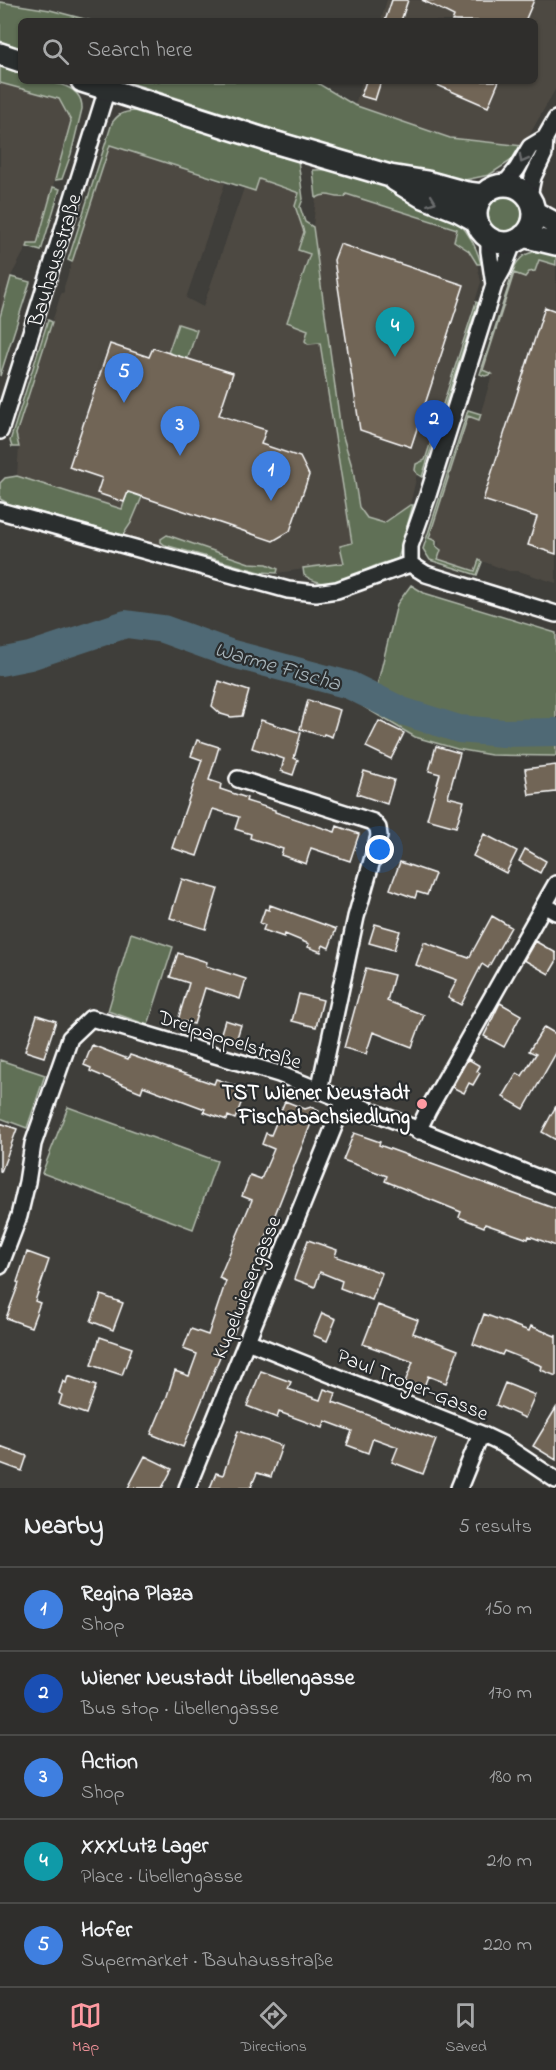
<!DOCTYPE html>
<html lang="en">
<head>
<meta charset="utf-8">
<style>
	body { margin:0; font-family:"Indie Flower",sans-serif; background:#3b3a38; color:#f1f3f6 }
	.you { position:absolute; left:380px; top:850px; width:21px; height:21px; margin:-15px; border:4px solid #fff; border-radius:50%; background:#1a73e8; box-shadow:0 0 0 9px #1a73e833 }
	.badge { display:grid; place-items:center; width:39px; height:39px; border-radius:50%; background:#ff9aa2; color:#fff; font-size:20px; font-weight:700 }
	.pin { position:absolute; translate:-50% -50px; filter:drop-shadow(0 2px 3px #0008) }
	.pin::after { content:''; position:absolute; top:32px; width:21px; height:18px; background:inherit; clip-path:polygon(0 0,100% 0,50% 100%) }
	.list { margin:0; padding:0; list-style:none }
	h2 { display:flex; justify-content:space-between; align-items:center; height:78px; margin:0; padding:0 24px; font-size:26px }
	h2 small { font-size:20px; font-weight:400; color:#a7a8a9 }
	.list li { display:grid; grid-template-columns:39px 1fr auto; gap:18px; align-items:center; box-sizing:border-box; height:84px; padding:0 24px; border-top:2px solid #4a4a48 }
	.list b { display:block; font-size:22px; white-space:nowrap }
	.list p { margin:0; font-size:20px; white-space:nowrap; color:#a7a8a9 }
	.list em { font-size:20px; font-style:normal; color:#a7a8a9 }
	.icon { flex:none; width:33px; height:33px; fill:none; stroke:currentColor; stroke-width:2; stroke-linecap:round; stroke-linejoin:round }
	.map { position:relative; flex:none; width:556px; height:1488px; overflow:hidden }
	.search { position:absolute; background:#2f2e2c; box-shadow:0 2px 4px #0004; left:18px; right:18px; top:18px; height:66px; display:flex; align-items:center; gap:15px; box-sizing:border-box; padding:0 21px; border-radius:9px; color:#a7a8a9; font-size:22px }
	.sheet { height:498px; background:#2f2e2c }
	nav { display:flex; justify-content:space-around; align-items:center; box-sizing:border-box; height:84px; border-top:2px solid #4a4a48; background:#2f2e2c; font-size:16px; color:#a7a8a9 }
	nav a { display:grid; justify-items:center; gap:3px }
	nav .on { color:#ff9aa2 }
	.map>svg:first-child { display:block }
	.built { fill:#4e4a43 }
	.green { fill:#617057; stroke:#b0b8ab; stroke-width:1.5 }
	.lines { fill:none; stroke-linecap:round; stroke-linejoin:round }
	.river { stroke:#4f6974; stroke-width:28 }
	.building { fill:#716557; stroke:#fff; stroke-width:1.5 }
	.street-casing { stroke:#fff; stroke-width:20 }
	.secondary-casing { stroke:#fff; stroke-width:26 }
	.street { stroke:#2a2d2e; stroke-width:15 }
	.secondary { stroke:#2a2d2e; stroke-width:21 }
	.oneway { stroke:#6a6c6d }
	.poi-dot { fill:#ff9aa2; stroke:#2a2d2e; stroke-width:2 }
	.labels { text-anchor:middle; stroke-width:4.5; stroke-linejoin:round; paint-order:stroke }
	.street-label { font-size:21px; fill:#fff; stroke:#2a2d2e }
	.poi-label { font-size:21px; font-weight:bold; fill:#fff; stroke:#2a2d2e; text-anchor:end }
	.water-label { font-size:22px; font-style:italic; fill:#a7b4ba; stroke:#2a2d2e }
</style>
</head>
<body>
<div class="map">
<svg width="556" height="1488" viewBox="0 0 556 1488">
	<rect width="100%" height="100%" fill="#3f3e3a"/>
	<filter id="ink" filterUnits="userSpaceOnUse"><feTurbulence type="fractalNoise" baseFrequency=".0167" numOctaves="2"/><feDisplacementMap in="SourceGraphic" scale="12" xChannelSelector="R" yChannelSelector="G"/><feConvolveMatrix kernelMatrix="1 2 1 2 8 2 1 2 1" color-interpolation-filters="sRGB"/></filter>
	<g filter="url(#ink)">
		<!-- built -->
		<path class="built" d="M387,0H556V88L523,146L450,138L355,105L362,81H535V21H381Z
			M0,83L59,99L71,121L37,244H28L11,276L30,282L0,376Z
			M110,145L225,183L186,298L203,307L244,188L255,191L259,179L300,193L295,206L304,232L298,250L310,254L287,322L308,330L320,342L352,544L344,563L277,573L260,572L123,535L131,523L142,497L188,358L169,353L173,355L122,509L17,476L19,447L16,434L61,294L64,292V287Z
			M329,194L341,198L346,194L457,230L454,241L469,251L477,264L481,282L425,460L420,461L415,470L417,474L410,505L384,523L366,518L360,507L353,470L341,430L313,227L316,198Z
			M539,260L556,265V583L519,571H509L479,560L476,571L438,559L441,547L438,546L439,542L428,539L468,416L479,419L492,375L483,371L514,273L535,271Z"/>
		<!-- green -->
		<path class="green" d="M0,2L50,10L92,21H21V48L0,41Z
			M0,63L21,70V81C41,81 83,80 82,109L71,154L62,179L55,180L71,121L59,99L0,83Z
			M125,81H314L354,105L450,138L523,146L512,160L489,175L455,182L307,140Z
			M134,111L298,160L303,199L300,207L305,222L313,227L341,430L353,470L359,507L367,518L384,523L410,505H413L398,559C390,561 382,563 375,566C351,576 328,593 304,575L303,568L344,563L340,546L352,543L320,343L308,344L305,341L308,330L287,322L310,254L298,250L304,232L295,206L299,193L259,179L255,191L110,145L72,262L68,260L112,123C118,114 123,112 134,111Z
			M313,170C320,170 329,169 336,170C356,173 446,210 459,223C470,234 477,249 481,264H477L469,251L454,241L457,229L346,194L345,197C332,199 330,191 316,198Z
			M53,187L60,189L41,251L27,247L28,244H37Z
			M486 214a18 18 0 1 1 36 0a18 18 0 1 1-36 0Z
			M542,251L556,254V265L539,260L535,271L529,272L525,277L514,273L483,370L492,374L485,376L480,374L515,266C522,254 529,252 542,251Z
			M11,277L30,282L0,376V317Z
			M476,302L478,303L422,477L417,474L415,470L416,464L425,460Z
			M48,320L52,322L16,434L19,447H12L10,441Z
			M178,324L197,330L142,497L131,523L123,535L9,504L0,499V483L5,478L17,476L122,509L173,355L168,353Z
			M468,410L481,414L479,420L468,416L429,538L436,541V546L441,550L438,559L475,571L479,560L482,562L477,575L430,560L423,549Z
			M167,535L249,563L267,564L278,569L277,573L260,572L165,545L161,542V539Z
			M411,585L424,593L556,633V756L491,755L457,749L415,737L364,707L377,686L397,604Z
			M131,933L173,947L148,1025L108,1011Z
			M0,1060L45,1075L27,1128L0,1118Z
			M68,1107L217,1161L193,1229L42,1173Z"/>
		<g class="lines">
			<!-- river -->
			<path class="river" d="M0,662L30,656L126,624L163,629L229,653L349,685L402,711L459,729L503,733L556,732"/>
		</g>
		<!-- building -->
		<path class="building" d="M392,0H408L401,21H385Z
			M422,0H534L525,21H452L454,16Z
			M366,81H381L375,100L361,96Z
			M428,81H499L488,107Z
			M340,244L464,285L411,447L360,430L334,260Z
			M545,307L556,311V554L528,545L537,517L483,500Z
			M110,344L149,357L153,348L233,373L219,415L266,430L261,444L300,457L309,475L290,531L273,541L128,492L124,502L97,493L102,478L69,467Z
			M219,681L249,691L242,716L231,717L221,714L212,706Z
			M308,700L340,710L332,737L324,734L323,736L300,729Z
			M261,720L301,733L294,758L298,760L293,775L281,771L284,759L252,748Z
			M379,721L404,733L391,759L366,747Z
			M197,740L219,747L209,780L221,784L220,789L247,798L246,801L275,810V812L335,832L337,826L359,834L350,861L311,848L306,864L281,855L283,849L250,838L251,834L235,829L239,817L213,809L197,856L172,848L202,760L191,756Z
			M436,746L460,753L448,797L464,801L456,827L427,819L440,774L429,771Z
			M556,765V792L529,795L525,769Z
			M364,771L394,780L387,804L357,794Z
			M484,834L517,851L506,873L473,856Z
			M525,849L546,861L540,873L519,861Z
			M400,862L435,874L427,895L417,892L415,898L390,889Z
			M182,879L218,889L206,929L170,918Z
			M270,905L336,929L329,948L323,945L321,952L308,947L309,944L285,934L284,937L263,930L265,925L260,923L265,909L269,910Z
			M492,916L511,927L488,968L482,964L461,1005L448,998L457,980L416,965L424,942L469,958Z
			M375,924L400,931L394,950L369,943Z
			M535,941L556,953V962L549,974L524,960Z
			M178,953L207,962L206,966L246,979L240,999L205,988L194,1024L178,1020L189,983L170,977Z
			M366,968L394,975L387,1001L424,1015L412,1047L373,1032L366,1054L344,1048Z
			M299,994L323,1000L316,1027L292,1021Z
			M500,1003L521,1015L504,1047L484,1036Z
			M37,1015L56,1021L44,1057L25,1051Z
			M225,1020L241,1025L236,1041L220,1036Z
			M544,1027L556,1034V1053L524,1109L503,1097L517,1073L522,1076L536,1054L529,1051Z
			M92,1045L128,1059L130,1055L214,1084L216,1079L239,1087L238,1090L245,1093L235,1119L228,1116L227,1120L204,1112L205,1109L143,1086L141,1092L90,1071L91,1068L84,1065Z
			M468,1059L480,1066L477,1071L480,1073L473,1085L469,1083L464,1093L452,1087Z
			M285,1101L305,1109L311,1107L319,1111L316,1119L312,1121L240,1303L244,1304L234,1333L230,1332L183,1447L151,1434L167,1396L175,1371L189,1376L197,1354L183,1349L191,1329L208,1335L226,1281L219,1278L252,1200L242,1196L250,1175L261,1179L274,1149L262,1144L266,1133L271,1135Z
			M556,1106V1140L542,1132Z
			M0,1123L17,1129L1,1172L0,1171Z
			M354,1133L380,1142L379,1145L556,1209V1246L529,1236L528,1239L485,1224L484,1227L459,1217L461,1212L385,1181L387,1176L343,1160Z
			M308,1240L337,1250L335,1256L382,1273L372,1300L340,1288L342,1281L320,1272L315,1287L294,1279Z
			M27,1252L49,1260L35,1301L40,1303L31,1327L6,1318L19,1283L17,1282Z
			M101,1295L123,1303L113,1330L91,1321Z
			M378,1305L418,1320L413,1333L458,1350L446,1383L428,1376L423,1389L405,1382L413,1362L363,1344Z
			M322,1313L336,1319L327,1341L313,1335Z
			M484,1314L529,1331L531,1326L555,1336L556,1334V1376L541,1370L542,1366L504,1351L502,1355L473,1344Z
			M100,1337L132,1348L122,1375L91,1365Z
			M261,1371L291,1382L288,1389L320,1400L324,1389L336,1393L333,1402L436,1440L423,1474L392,1462L398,1447L373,1438L368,1453L347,1445L352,1431L325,1421L323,1428L279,1412L277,1418L247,1406Z
			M68,1376L96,1386L86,1414L59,1405L62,1395L59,1393L63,1381L66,1383Z
			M505,1383L535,1395L525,1418L496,1405Z
			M556,1408V1460L533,1446Z
			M238,1431L282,1446L271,1477L257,1473L251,1487L253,1488H210L216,1473L223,1475Z
			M0,1446L27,1456L22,1471L0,1463Z
			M145,1456L172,1469L162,1488H128Z"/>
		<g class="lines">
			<defs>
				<path id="street" d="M504,185L517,169L530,147L545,138L556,119
					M529,196L533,177L544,154L545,138
					M489,237V251L494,285
					M0,431L107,89
					M0,511L288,590L316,593L337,590L410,564
					M410,564V546L428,495L494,285L503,269L514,241
					M410,564L426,574L556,614
					M238,779L373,822L378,828L379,836L356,917L319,1091
					M544,905L556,884
					M418,1131L428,1110L544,905L556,912
					M0,1266L19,1216L27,1182L33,1144L70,1038L91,1018L279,1074L556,1185
					M247,1341L481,1434L502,1444L556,1480
					M187,1488L344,1102
					M459,1488L481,1434"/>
				<path id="secondary" d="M0,54L21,61
					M82,81L270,141L390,176L427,182L467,193L483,195
					M395,180L421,196L459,211L477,221
					M476 214a29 29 0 1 1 58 0a29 29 0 1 1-58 0Z
					M534,212L556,224
					M523,236L556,244"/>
			</defs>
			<!-- street casing -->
			<use href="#street" class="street-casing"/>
			<!-- secondary casing -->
			<use href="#secondary" class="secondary-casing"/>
			<!-- street -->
			<use href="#street" class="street"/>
			<!-- secondary -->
			<use href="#secondary" class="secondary"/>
		</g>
		<!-- one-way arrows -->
		<defs><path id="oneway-chevron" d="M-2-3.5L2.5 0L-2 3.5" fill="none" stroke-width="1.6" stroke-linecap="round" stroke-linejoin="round" transform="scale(1.5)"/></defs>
		<g class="oneway">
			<use href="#oneway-chevron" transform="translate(523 159) rotate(119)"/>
			<use href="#oneway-chevron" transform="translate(432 201) rotate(21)"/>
		</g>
	</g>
	<!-- markers -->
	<circle class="poi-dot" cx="422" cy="1104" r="6"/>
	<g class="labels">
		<!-- street labels -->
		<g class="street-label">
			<text transform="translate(54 260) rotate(-73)" y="7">Bauhausstraße</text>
			<text transform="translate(230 1039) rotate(18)" y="7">Dreipappelstraße</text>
			<text transform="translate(246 1287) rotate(-68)" y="7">Kupelwiesergasse</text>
			<text transform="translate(413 1384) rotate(22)" y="7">Paul Troger-Gasse</text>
		</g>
		<!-- poi labels -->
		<g class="poi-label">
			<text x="410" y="1099">TST Wiener Neustadt<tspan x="410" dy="24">Fischabachsiedlung</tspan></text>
		</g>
		<!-- water labels -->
		<g class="water-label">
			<text transform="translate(278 665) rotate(16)" y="8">Warme Fischa</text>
		</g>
	</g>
</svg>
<div class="you"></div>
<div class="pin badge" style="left:271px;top:501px;background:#3f7fe0">1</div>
<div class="pin badge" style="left:434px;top:450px;background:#1a4fb4">2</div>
<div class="pin badge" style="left:180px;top:456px;background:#3f7fe0">3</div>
<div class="pin badge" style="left:395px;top:357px;background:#0f9aa8">4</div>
<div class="pin badge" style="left:124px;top:403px;background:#3f7fe0">5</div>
<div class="search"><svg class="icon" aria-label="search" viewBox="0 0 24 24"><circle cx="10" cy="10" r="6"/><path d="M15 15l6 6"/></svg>Search here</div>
</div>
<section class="sheet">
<h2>Nearby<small>5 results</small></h2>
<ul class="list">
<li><span class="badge" style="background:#3f7fe0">1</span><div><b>Regina Plaza</b><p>Shop</p></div><em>150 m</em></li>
<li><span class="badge" style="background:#1a4fb4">2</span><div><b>Wiener Neustadt Libellengasse</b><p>Bus stop · Libellengasse</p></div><em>170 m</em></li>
<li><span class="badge" style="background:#3f7fe0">3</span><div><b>Action</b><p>Shop</p></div><em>180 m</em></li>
<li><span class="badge" style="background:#0f9aa8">4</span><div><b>XXXLutz Lager</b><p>Place · Libellengasse</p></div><em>210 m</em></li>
<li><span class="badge" style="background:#3f7fe0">5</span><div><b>Hofer</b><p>Supermarket · Bauhausstraße</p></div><em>220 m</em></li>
</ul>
</section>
<nav>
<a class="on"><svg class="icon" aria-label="map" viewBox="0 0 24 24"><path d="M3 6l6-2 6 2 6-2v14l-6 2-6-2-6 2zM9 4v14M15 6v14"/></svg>Map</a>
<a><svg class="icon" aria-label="directions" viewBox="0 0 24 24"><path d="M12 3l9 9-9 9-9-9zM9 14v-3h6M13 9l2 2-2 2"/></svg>Directions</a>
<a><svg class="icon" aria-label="saved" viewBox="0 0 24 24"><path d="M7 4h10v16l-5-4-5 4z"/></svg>Saved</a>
</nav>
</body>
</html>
